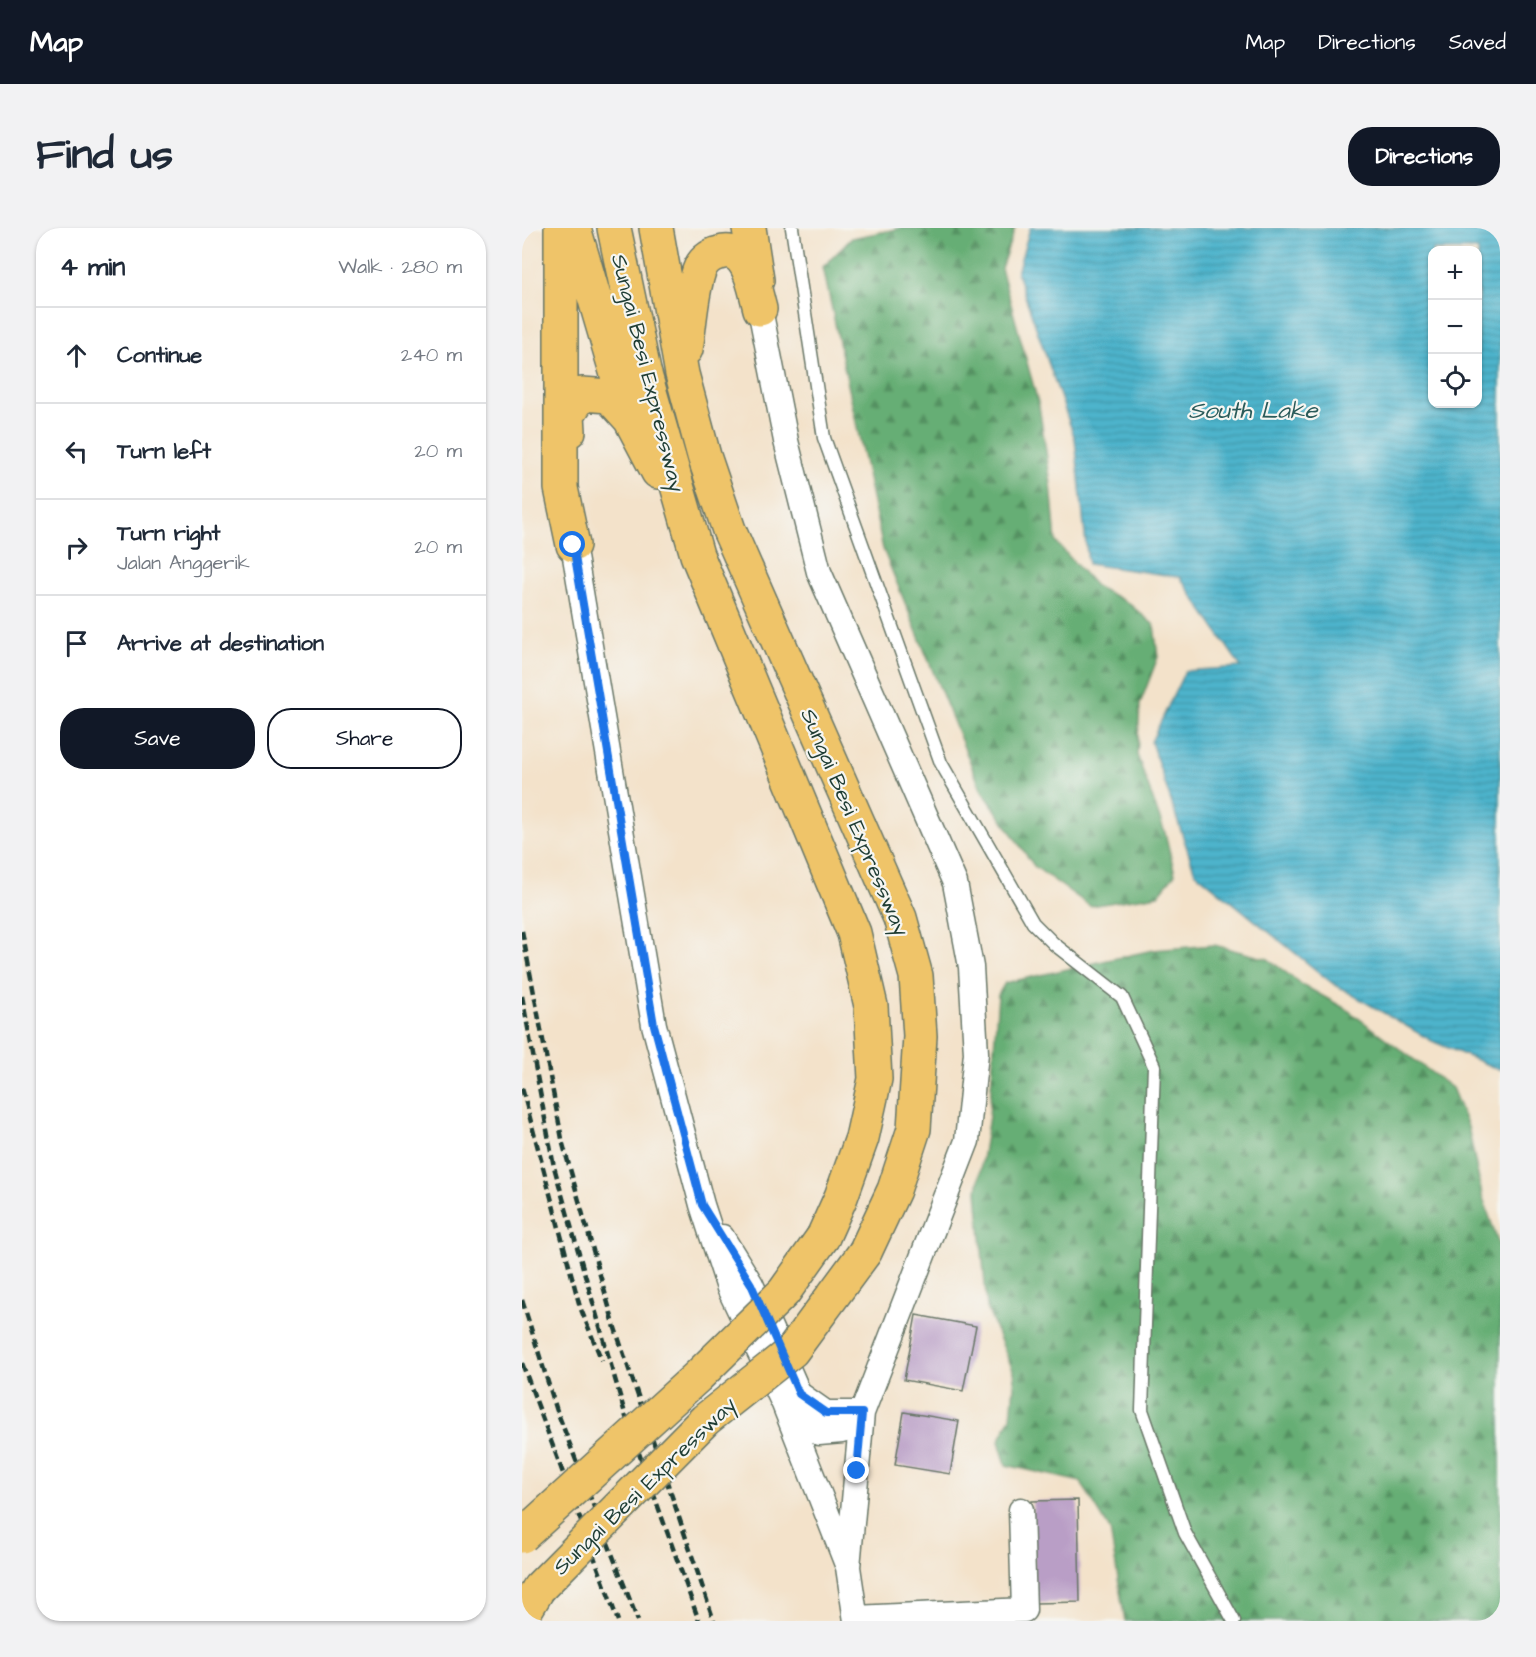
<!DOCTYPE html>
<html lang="en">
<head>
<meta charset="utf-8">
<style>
	body { margin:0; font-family:"Architects Daughter",sans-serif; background:#f2f2f3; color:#1f2937 }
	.controls { position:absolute; right:18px; top:18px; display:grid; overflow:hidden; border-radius:12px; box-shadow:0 2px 4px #0004 }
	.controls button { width:54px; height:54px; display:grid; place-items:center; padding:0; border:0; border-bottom:2px solid #e0e1e3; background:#fff; color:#1f2937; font:30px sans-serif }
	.stop { position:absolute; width:18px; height:18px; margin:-14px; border:4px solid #1a73e8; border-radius:50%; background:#fff }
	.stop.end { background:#1a73e8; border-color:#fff; box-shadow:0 2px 6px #0008 }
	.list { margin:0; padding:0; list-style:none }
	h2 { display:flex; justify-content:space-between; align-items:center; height:78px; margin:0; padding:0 24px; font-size:26px }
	h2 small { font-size:20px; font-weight:400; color:#747a83 }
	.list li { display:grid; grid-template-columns:39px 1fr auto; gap:18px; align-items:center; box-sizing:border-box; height:96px; padding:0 24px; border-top:2px solid #e0e1e3 }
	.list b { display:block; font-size:22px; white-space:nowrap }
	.list p { margin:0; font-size:20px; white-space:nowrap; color:#747a83 }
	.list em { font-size:20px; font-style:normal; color:#747a83 }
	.actions { display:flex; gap:12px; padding:18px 24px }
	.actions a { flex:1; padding:14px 0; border:2px solid #111827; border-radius:24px; text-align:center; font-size:21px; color:#111827 }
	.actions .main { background:#111827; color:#fff }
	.icon { flex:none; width:33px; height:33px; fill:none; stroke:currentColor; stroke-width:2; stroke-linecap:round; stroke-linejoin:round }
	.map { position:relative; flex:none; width:978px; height:1393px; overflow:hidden; border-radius:24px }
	header { display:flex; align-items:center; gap:36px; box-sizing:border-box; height:84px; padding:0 30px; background:#111827; color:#fff }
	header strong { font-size:28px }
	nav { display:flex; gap:33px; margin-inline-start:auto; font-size:21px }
	.intro { display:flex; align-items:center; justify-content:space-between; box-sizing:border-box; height:144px; padding:0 36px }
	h1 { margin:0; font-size:42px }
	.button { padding:15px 27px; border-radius:24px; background:#111827; color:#fff; font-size:21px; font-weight:700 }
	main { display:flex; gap:36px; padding:0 36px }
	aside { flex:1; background:#fff; border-radius:24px; box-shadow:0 2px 4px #0004 }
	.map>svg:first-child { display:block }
	.forest { fill:url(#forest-firs); stroke:#427654; stroke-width:1.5 }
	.water { fill:url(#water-rules); stroke:#367880; stroke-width:1.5; fill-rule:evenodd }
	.building { fill:#b99ec6 }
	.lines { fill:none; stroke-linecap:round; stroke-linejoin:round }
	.service-casing { stroke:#697768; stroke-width:15 }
	.minor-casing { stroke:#697768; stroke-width:27 }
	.motorway-casing { stroke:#697768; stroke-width:36 }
	.service { stroke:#fff; stroke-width:12 }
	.minor { stroke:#fff; stroke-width:24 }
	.motorway { stroke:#efc469; stroke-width:33 }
	.rail { stroke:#1f3d34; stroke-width:4.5; stroke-dasharray:9 4.5; stroke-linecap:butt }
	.motorway-bridge-casing { stroke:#697768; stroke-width:36; stroke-linecap:butt }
	.motorway-bridge { stroke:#efc469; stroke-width:33 }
	.route { stroke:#1a73e8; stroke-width:8 }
	.labels { text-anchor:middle; stroke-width:4.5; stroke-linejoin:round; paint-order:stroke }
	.street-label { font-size:22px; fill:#1f3d34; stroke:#f6f6f2 }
	.water-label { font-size:24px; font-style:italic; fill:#2a5b5a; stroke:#f6f6f2 }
</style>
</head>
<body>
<header>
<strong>Map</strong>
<nav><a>Map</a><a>Directions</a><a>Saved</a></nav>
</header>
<div class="intro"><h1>Find us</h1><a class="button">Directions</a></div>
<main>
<aside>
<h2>4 min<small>Walk · 280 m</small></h2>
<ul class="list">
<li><svg class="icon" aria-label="ahead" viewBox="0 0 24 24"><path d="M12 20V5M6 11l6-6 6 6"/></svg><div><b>Continue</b></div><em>240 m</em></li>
<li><svg class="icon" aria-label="left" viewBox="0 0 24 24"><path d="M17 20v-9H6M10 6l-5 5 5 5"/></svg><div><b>Turn left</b></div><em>20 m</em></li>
<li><svg class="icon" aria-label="right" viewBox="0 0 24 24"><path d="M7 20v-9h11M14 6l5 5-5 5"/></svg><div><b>Turn right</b><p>Jalan Anggerik</p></div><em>20 m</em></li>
<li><svg class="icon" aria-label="arrive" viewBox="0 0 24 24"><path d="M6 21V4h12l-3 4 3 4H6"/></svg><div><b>Arrive at destination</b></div></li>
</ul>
<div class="actions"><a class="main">Save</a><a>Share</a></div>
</aside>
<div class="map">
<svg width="978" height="1393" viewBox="0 0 978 1393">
	<defs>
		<pattern id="forest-firs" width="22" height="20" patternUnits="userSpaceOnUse" patternTransform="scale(1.5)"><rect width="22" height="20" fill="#66ae74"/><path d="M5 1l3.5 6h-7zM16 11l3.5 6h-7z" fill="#538f60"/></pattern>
		<pattern id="water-rules" width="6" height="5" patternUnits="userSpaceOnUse" patternTransform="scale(1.5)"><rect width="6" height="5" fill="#4db4cc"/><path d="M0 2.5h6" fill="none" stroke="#3f94a6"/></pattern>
	</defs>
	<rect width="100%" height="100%" fill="#f6f6f2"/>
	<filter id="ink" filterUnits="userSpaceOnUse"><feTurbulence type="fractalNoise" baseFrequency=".0167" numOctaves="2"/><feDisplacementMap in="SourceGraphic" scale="12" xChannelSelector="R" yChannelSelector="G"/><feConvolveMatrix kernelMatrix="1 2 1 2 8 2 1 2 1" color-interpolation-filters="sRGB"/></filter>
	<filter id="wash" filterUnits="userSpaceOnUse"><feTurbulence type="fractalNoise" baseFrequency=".008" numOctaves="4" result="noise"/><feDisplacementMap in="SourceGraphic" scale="24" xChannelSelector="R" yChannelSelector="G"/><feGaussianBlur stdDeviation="1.35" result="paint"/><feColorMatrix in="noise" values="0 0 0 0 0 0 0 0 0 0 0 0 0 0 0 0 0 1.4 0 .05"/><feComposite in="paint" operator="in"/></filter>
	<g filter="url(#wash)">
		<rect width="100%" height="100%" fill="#f3e2ca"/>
		<!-- forest -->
		<path class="forest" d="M380,0H493L479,40L517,178L529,256L534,314L573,358L606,375L632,397L636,429L618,476L615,527L643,605L653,646L636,667L568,678L512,638L459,561L361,321L301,39L330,10Z
			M692,717L746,731L779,756L824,781L930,860L946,899L960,967L978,1020V1393H603L588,1302L559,1254L484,1237L477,1213L489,1189L493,1147L465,1080L455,963L467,888L476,767L483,755L631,722Z"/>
		<!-- water -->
		<path class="water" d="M508,0H978V842L910,813L810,755L673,644L629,514L663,443L719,439L658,349L566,336L553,211L495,45ZM910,22H956V176H910Z"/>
		<g id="blocks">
			<!-- building -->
			<path class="building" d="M394,1087L454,1098L441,1163L382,1152Z
				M382,1184L437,1193L428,1246L373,1237Z
				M556,1272L558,1374L513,1375L510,1273Z"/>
		</g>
	</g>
	<g filter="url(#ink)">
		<use href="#blocks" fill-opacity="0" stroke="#697768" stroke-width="1.5"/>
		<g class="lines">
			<defs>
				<path id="service" d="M270,0L302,210L419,535L511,695L532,716L600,769L632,838L620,1182L663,1305L712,1393"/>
				<path id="minor" d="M238,81L264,213L297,344L433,655L449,739L454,825L445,913L340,1185L320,1203L297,1205L262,1176
					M51,317L132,797L180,977L207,1060L262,1176L326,1339
					M200,1009L229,1056L277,1166L304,1185H340
					M334,1390L502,1382L499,1282
					M334,1393L326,1339L340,1185"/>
				<path id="motorway" d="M39,0V260L51,317
					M52,0L108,191L136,244
					M92,0L122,143L175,327L332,705L349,778L353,851L340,910L319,969L301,1009
					M134,0L160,146L182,228L207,302L378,690L394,748L398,808L392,901L372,962L343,1024
					M227,0L235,52
					M164,121C168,97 169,67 177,43C180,34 188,27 197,25C227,16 232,60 238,81
					M47,203L46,186L60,166L87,168L108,191
					M0,1388L17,1360"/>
			</defs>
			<!-- service casing -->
			<use href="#service" class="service-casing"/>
			<!-- minor casing -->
			<use href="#minor" class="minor-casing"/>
			<!-- motorway casing -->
			<use href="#motorway" class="motorway-casing"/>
			<!-- service -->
			<use href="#service" class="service"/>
			<!-- minor -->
			<use href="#minor" class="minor"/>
			<!-- motorway -->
			<use href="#motorway" class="motorway"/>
			<!-- rail -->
			<path class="rail" d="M0,703L41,916L93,1100L192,1393
				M0,768L32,939L104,1189L177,1393
				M0,860L58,1079L80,1133
				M0,1072L35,1183L116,1393
				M0,1135L96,1393"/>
			<defs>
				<path id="motorway-bridge" d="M0,1308L175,1149L262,1064L301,1009
					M17,1360L183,1192L270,1123L343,1024"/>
			</defs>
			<!-- motorway-bridge casing -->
			<use href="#motorway-bridge" class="motorway-bridge-casing"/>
			<!-- motorway-bridge -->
			<use href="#motorway-bridge" class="motorway-bridge"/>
		</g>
	</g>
	<g class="lines" filter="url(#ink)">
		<!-- route -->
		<path class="route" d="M51,317L132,797L180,977L229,1056L277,1166L304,1185H340L335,1243"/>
	</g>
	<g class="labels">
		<!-- street labels -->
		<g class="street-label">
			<text transform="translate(127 145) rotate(76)" y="8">Sungai Besi Expressway</text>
			<text transform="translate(334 594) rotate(67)" y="8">Sungai Besi Expressway</text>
			<text transform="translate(122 1257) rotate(-44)" y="8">Sungai Besi Expressway</text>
		</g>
		<!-- water labels -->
		<g class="water-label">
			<text x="731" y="190">South Lake</text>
		</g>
	</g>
</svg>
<div class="controls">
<button>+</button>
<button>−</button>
<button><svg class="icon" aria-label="locate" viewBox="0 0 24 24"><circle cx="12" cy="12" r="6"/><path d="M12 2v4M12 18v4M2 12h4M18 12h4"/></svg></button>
</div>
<div class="stop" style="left:51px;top:317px"></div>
<div class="stop end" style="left:335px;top:1243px"></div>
</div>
</main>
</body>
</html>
